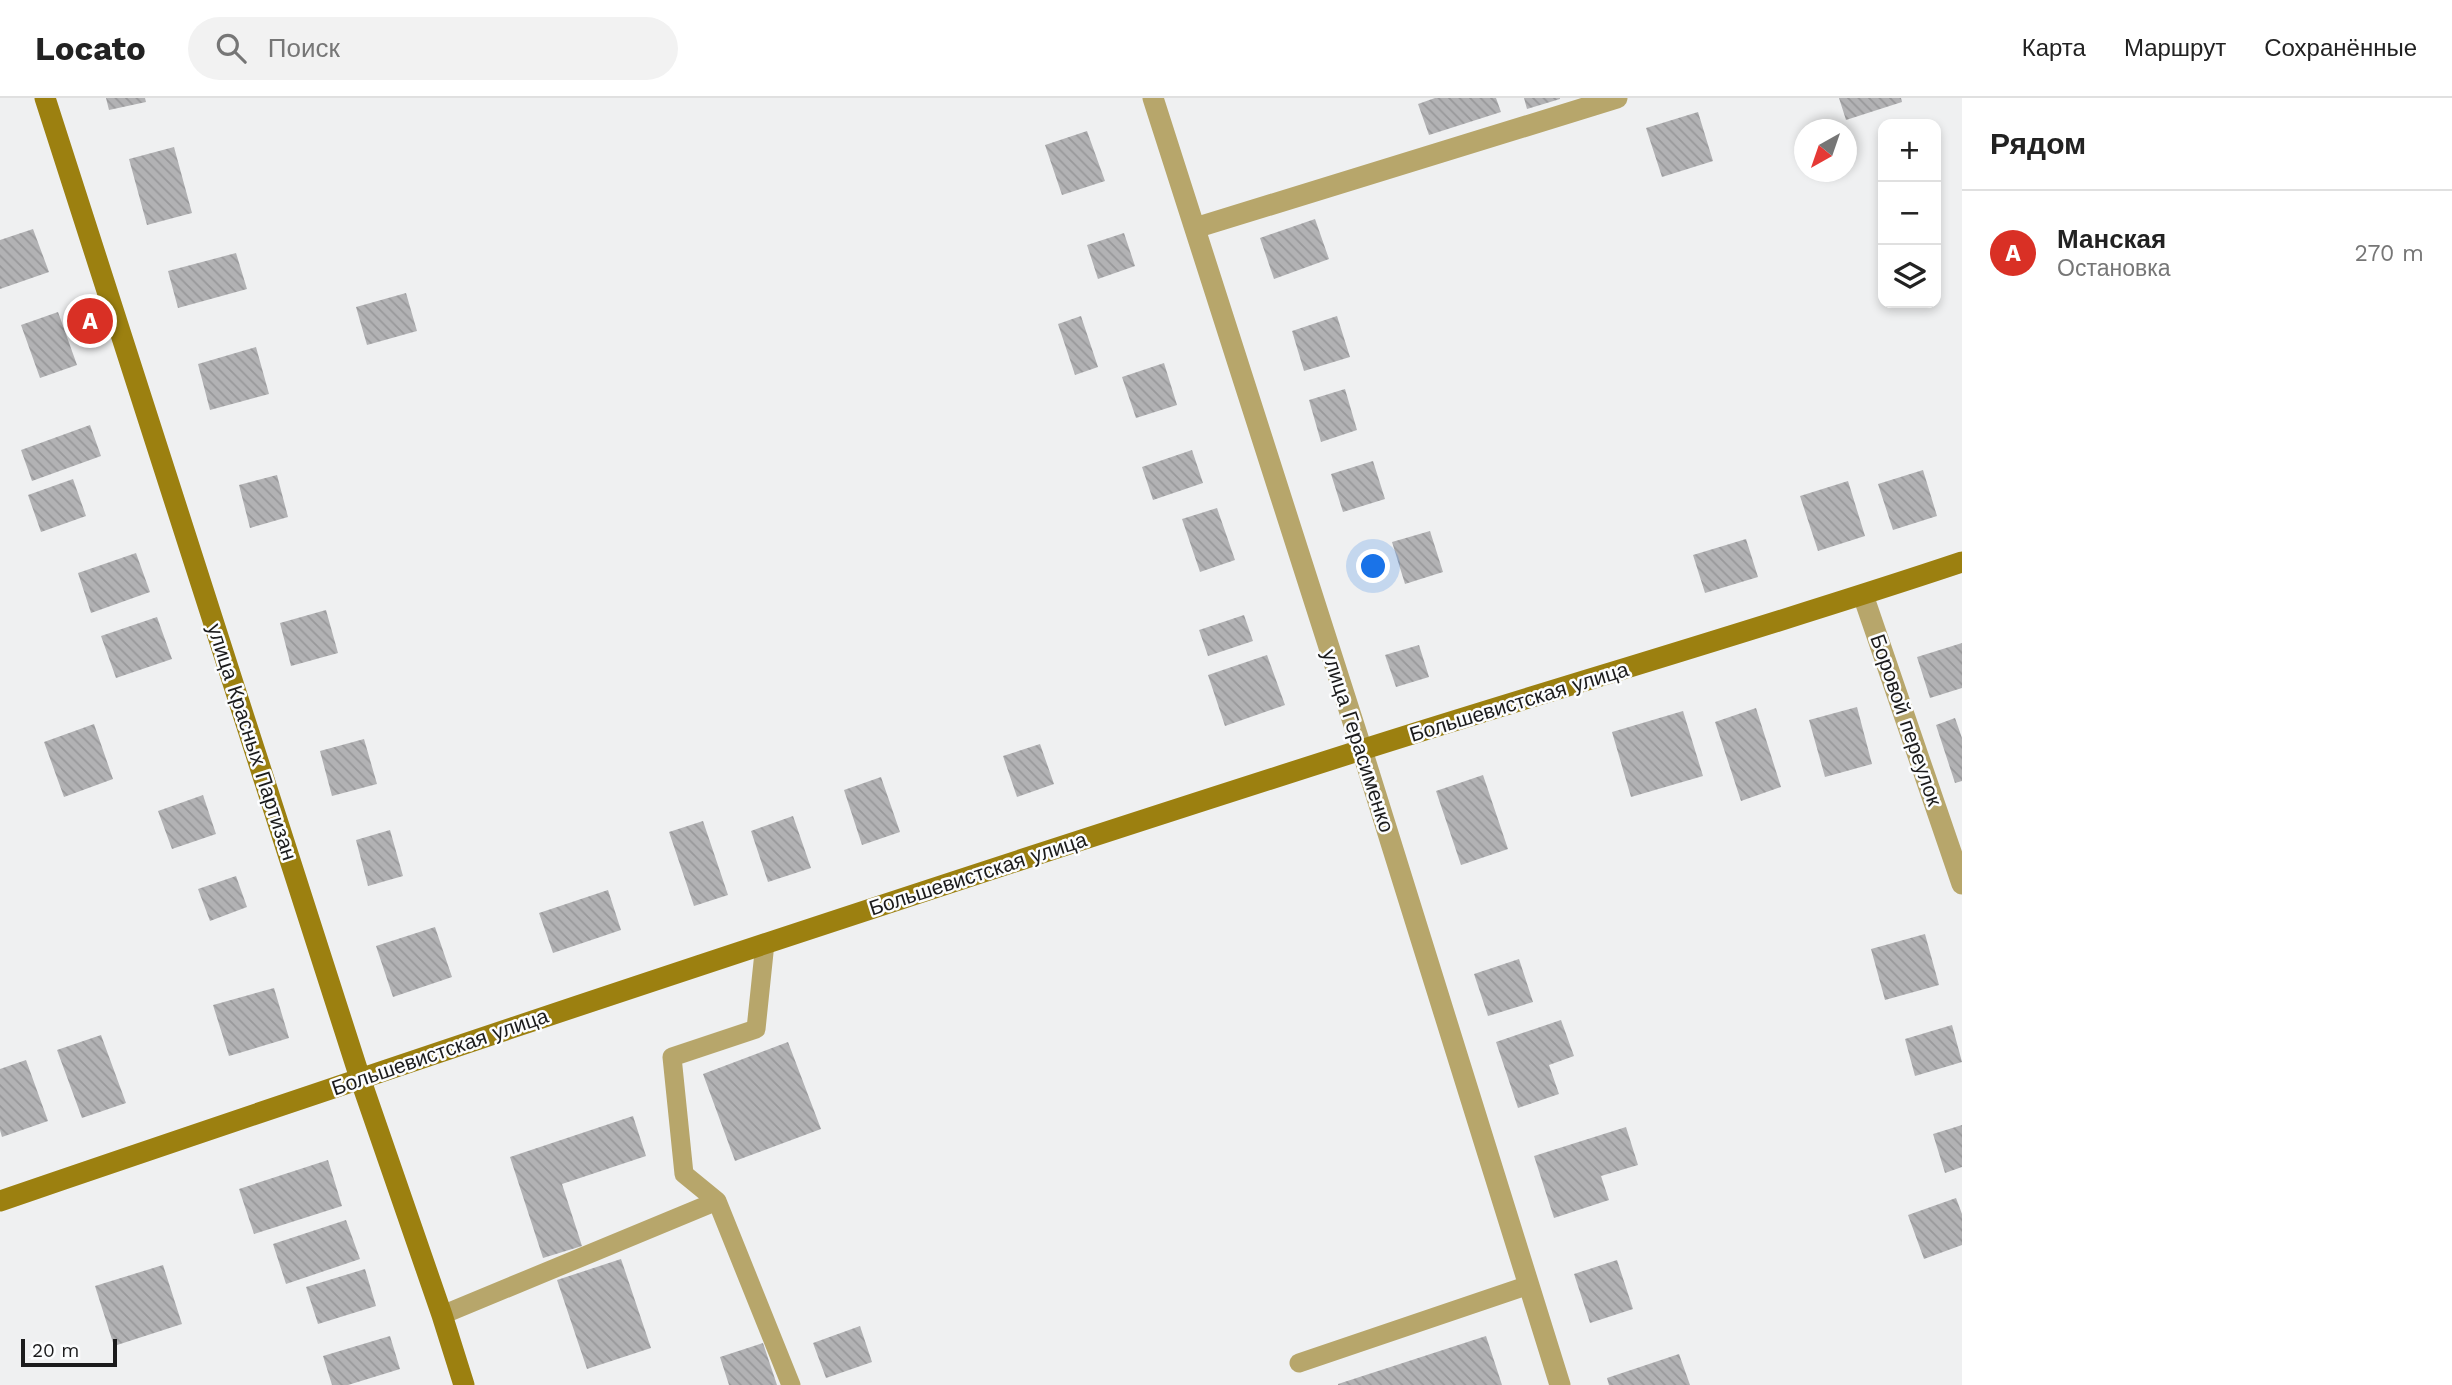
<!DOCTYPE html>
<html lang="ru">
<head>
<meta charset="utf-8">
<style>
	body { margin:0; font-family:"Work Sans",sans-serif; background:#f2f2f2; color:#222 }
	.controls { position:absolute; right:21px; top:21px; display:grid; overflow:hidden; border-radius:14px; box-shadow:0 4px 10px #0003 }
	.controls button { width:63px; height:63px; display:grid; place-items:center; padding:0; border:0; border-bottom:2px solid #e0e0e0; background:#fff; color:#222; font:35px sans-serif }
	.compass { position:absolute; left:1794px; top:21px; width:63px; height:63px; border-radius:50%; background:#fff; box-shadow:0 4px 10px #0003; rotate:220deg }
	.scale { position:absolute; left:21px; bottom:18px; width:96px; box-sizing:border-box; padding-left:7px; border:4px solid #1b1b1c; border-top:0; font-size:19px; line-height:24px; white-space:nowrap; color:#1b1b1c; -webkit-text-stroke:5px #fcfdfe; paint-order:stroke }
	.you { position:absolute; left:1374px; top:469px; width:24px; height:24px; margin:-18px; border:5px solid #fff; border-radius:50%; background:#1a73e8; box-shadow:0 0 0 10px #1a73e833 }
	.badge { display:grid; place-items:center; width:46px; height:46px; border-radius:50%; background:#d93025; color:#fff; font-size:23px; font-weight:700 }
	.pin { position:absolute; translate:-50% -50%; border:4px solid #fff; box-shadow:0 2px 7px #0006 }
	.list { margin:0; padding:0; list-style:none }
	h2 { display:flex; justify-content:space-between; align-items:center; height:91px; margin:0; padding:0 28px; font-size:30px }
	h2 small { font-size:23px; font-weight:400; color:#767676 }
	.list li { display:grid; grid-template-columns:46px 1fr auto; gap:21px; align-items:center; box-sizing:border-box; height:126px; padding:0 28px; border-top:2px solid #e0e0e0 }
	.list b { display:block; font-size:26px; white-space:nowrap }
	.list p { margin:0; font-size:23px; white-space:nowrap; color:#767676 }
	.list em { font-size:23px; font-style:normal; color:#767676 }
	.icon { flex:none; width:38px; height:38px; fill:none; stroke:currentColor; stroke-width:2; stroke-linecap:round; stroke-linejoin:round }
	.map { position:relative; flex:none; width:1962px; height:1287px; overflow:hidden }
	header { display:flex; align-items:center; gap:42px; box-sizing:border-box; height:98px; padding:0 35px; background:#fff; border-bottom:2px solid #e0e0e0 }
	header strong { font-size:33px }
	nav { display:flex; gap:38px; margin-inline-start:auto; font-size:24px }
	.search { width:490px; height:63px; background:#f2f2f2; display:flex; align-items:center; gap:18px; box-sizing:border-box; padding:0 24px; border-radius:38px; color:#767676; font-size:26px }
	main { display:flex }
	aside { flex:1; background:#fff }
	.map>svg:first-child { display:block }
	.building { fill:url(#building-back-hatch) }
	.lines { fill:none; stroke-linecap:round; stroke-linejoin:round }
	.lane { stroke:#b7a66b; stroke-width:19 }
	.street { stroke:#b7a66b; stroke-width:21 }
	.secondary { stroke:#9c8010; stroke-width:21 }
	.labels { text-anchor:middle; stroke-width:5; stroke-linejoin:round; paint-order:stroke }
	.street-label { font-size:21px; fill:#1b1b1c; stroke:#fcfdfe }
</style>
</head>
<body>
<header>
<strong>Locato</strong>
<div class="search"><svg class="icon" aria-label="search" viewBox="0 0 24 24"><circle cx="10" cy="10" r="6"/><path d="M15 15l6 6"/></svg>Поиск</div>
<nav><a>Карта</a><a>Маршрут</a><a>Сохранённые</a></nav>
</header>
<main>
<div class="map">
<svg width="1962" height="1287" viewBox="0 0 1962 1287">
	<defs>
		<pattern id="building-back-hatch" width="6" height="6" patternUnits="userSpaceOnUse" patternTransform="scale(1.75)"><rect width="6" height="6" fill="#b2b2b4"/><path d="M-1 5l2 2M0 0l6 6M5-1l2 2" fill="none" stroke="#98989a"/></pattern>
	</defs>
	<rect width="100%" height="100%" fill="#eff0f1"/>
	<!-- building -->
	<path class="building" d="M106,0H145L146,4L109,12Z
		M1435,0H1496L1501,14L1429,37L1418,6Z
		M1524,0H1560V1L1527,11Z
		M1839,0H1901L1902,4L1846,22Z
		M1698,14L1713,63L1662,79L1646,30Z
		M1087,33L1105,83L1062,97L1045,47Z
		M174,49L192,115L147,127L129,61Z
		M1315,121L1329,161L1274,181L1260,140Z
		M33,131L49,174L0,191V142Z
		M1124,135L1135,168L1098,181L1087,147Z
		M236,155L247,191L178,210L168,173Z
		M406,195L417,233L367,247L356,209Z
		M58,214L77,267L40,280L21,227Z
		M1081,218L1098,269L1075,277L1058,226Z
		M1337,218L1350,259L1304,273L1292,233Z
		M256,249L269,296L210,312L198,266Z
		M1164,265L1177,307L1136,320L1122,279Z
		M1345,291L1357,332L1321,344L1309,302Z
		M90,327L101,358L32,383L21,352Z
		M1192,352L1203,385L1153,402L1142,369Z
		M1373,363L1385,401L1343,414L1331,376Z
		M1923,372L1937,418L1893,432L1878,386Z
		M277,377L288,419L250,430L239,387Z
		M73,381L86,418L41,434L28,397Z
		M1848,383L1865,438L1818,453L1800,398Z
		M1217,410L1235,462L1200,474L1182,421Z
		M1430,433L1443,474L1405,486L1392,444Z
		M1746,441L1758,479L1705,495L1693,457Z
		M136,455L150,494L91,515L78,475Z
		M326,512L338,555L291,568L280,525Z
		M1244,517L1253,543L1208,558L1199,532Z
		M157,519L172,561L116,580L101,538Z
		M1962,545V590L1930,600L1917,559Z
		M1419,547L1429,579L1396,589L1385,557Z
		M1267,557L1285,607L1225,628L1208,577Z
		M1857,609L1872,666L1825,679L1809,622Z
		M1756,610L1781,689L1741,703L1715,624Z
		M1683,613L1703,678L1631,699L1612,634Z
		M1955,620L1962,640V683L1955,685L1936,627Z
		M94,626L113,681L64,699L44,644Z
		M364,641L377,686L332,698L320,653Z
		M1040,646L1054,686L1017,699L1003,658Z
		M1483,677L1508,751L1461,767L1436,693Z
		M881,679L900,734L862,747L844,692Z
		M203,697L216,736L172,751L158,713Z
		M793,718L811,770L768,784L751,733Z
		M703,723L728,797L694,808L669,734Z
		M390,732L403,778L368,788L356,742Z
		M236,778L247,809L210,823L198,791Z
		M608,792L621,832L553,855L539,815Z
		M435,829L452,879L393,899L376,848Z
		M1925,836L1939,887L1885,902L1871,851Z
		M1519,861L1533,904L1488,918L1474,876Z
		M274,890L289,940L229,958L213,907Z
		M1561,922L1574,958L1549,967L1559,996L1518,1010L1496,944Z
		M1952,927L1962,964L1915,978L1905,941Z
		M101,937L126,1005L82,1020L57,952Z
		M788,944L821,1031L735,1063L703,976Z
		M26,962L48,1023L2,1039L0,1032V971Z
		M633,1018L646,1058L562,1086L582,1148L543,1160L510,1059Z
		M1962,1027V1069L1945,1075L1933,1036Z
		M1626,1029L1638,1067L1601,1078L1609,1102L1554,1120L1534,1058Z
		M328,1062L342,1108L254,1136L239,1091Z
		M1956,1100L1962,1116V1147L1924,1161L1908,1117Z
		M346,1122L360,1161L286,1186L273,1146Z
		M621,1161L651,1250L587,1271L557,1182Z
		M1617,1162L1633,1211L1590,1225L1574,1176Z
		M163,1167L182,1226L114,1248L95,1188Z
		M365,1171L376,1208L318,1226L306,1189Z
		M860,1228L872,1264L826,1280L813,1245Z
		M390,1238L400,1271L348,1287H332L323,1258Z
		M1486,1238L1502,1287H1338V1286Z
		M763,1245L777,1287H729L720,1259Z
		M1679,1256L1690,1287H1609L1607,1280Z"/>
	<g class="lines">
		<!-- lane -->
		<path class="lane" d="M765,845L756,931L672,959L684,1076L717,1103L791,1287
			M442,1217L717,1103
			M1299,1265L1529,1187"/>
		<!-- street -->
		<path class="street" d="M1153,0L1362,652L1560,1287
			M1195,130L1617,0
			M1863,497L1962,786"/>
		<!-- secondary -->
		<path class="secondary" d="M45,0L360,980L442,1217L464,1287
			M0,1103C451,949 904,798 1358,653C1559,589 1762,531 1962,464"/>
	</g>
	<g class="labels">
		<!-- street labels -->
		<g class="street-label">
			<text transform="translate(1519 604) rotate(-17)" y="7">Большевистская улица</text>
			<text transform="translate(1906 622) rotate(71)" y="7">Боровой переулок</text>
			<text transform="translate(1358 643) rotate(72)" y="7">улица Герасименко</text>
			<text transform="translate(252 644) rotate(72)" y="7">улица Красных Партизан</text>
			<text transform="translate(978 776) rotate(-18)" y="7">Большевистская улица</text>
			<text transform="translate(440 954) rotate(-19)" y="7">Большевистская улица</text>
		</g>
	</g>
</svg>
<div class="controls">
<button>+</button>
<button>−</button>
<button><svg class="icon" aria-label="layers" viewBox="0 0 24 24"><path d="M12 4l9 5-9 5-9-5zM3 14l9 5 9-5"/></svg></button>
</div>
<svg class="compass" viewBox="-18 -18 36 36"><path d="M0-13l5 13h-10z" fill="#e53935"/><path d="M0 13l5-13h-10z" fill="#767676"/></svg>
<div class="scale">20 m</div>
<div class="you"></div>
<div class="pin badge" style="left:90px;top:223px">A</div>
</div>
<aside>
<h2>Рядом<small></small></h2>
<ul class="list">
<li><span class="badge">A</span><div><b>Манская</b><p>Остановка</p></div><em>270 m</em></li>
</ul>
</aside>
</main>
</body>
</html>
